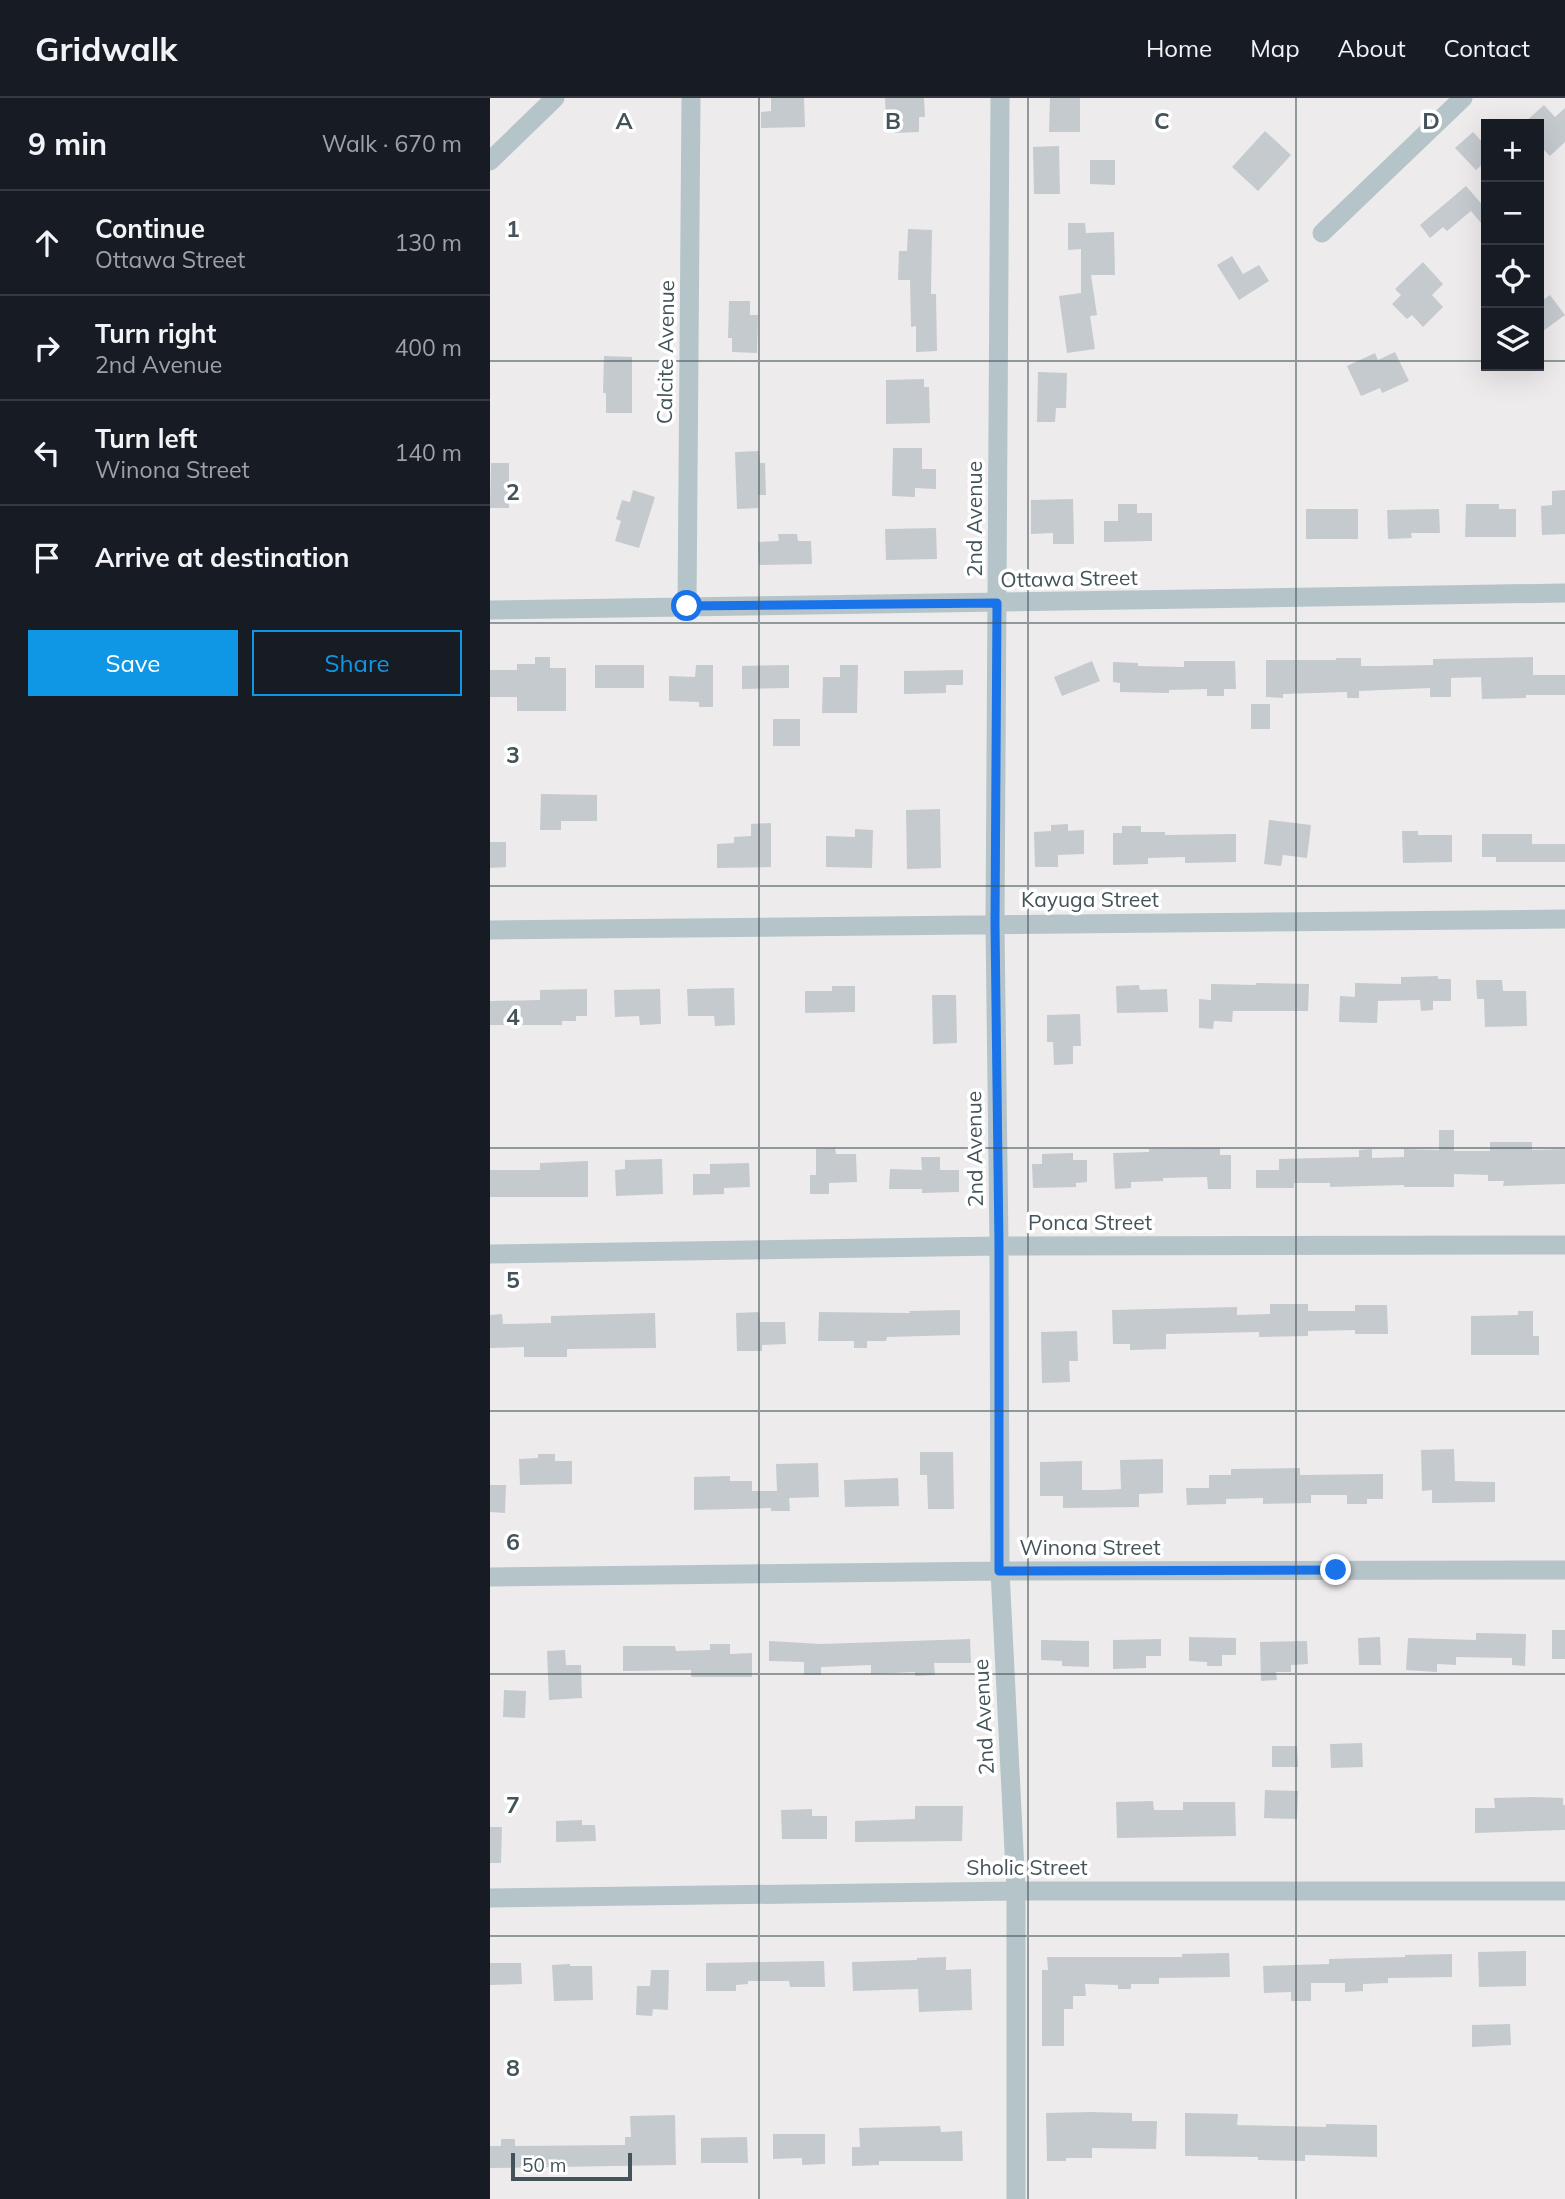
<!DOCTYPE html>
<html lang="en">
<head>
<meta charset="utf-8">
<style>
	body { margin:0; font-family:Mulish,sans-serif; background:#20242c; color:#f1f3f6 }
	.controls { position:absolute; right:21px; top:21px; display:grid; overflow:hidden; border-radius:0px; box-shadow:0 7px 28px #0002 }
	.controls button { width:63px; height:63px; display:grid; place-items:center; padding:0; border:0; border-bottom:2px solid #363941; background:#171b24; color:#f1f3f6; font:35px sans-serif }
	.scale { position:absolute; left:21px; bottom:18px; width:121px; box-sizing:border-box; padding-left:7px; border:4px solid #435359; border-top:0; font-size:19px; line-height:24px; white-space:nowrap; color:#435359; -webkit-text-stroke:5px #fff; paint-order:stroke }
	.stop { position:absolute; width:21px; height:21px; margin:-16px; border:5px solid #1a73e8; border-radius:50%; background:#fff }
	.stop.end { background:#1a73e8; border-color:#fff; box-shadow:0 2px 7px #0008 }
	.list { margin:0; padding:0; list-style:none }
	h2 { display:flex; justify-content:space-between; align-items:center; height:91px; margin:0; padding:0 28px; font-size:30px }
	h2 small { font-size:23px; font-weight:400; color:#9ea1a6 }
	.list li { display:grid; grid-template-columns:46px 1fr auto; gap:21px; align-items:center; box-sizing:border-box; height:105px; padding:0 28px; border-top:2px solid #363941 }
	.list b { display:block; font-size:26px; white-space:nowrap }
	.list p { margin:0; font-size:23px; white-space:nowrap; color:#9ea1a6 }
	.list em { font-size:23px; font-style:normal; color:#9ea1a6 }
	.actions { display:flex; gap:14px; padding:21px 28px }
	.actions a { flex:1; padding:16px 0; border:2px solid #0f96e4; border-radius:0px; text-align:center; font-size:24px; color:#0f96e4 }
	.actions .main { background:#0f96e4; color:#fff }
	.icon { flex:none; width:38px; height:38px; fill:none; stroke:currentColor; stroke-width:2; stroke-linecap:round; stroke-linejoin:round }
	.map { position:relative; flex:none; width:1075px; height:2101px; overflow:hidden }
	header { display:flex; align-items:center; gap:42px; box-sizing:border-box; height:98px; padding:0 35px; background:#171b24; border-bottom:2px solid #363941 }
	header strong { font-size:33px }
	nav { display:flex; gap:38px; margin-inline-start:auto; font-size:24px }
	main { display:flex }
	aside { flex:1; background:#171b24 }
	.map>svg:first-child { display:block }
	.building { fill:#c5cacf }
	.lines { fill:none; stroke-linecap:round; stroke-linejoin:round }
	.minor { stroke:#b5c4c9; stroke-width:19 }
	.route { stroke:#1a73e8; stroke-width:9 }
	.grid { fill:none; stroke:#435359; stroke-width:2; stroke-opacity:0.55 }
	.labels { text-anchor:middle; stroke-width:7; stroke-linejoin:round; paint-order:stroke }
	.street-label { font-size:21px; fill:#435359; stroke:#fff }
	.grid-label { font-size:23px; text-anchor:middle; font-weight:bold; fill:#435359; stroke:#fff; stroke-width:7; stroke-linejoin:round; paint-order:stroke }
</style>
</head>
<body>
<header>
<strong>Gridwalk</strong>
<nav><a>Home</a><a>Map</a><a>About</a><a>Contact</a></nav>
</header>
<main>
<aside>
<h2>9 min<small>Walk · 670 m</small></h2>
<ul class="list">
<li><svg class="icon" aria-label="ahead" viewBox="0 0 24 24"><path d="M12 20V5M6 11l6-6 6 6"/></svg><div><b>Continue</b><p>Ottawa Street</p></div><em>130 m</em></li>
<li><svg class="icon" aria-label="right" viewBox="0 0 24 24"><path d="M7 20v-9h11M14 6l5 5-5 5"/></svg><div><b>Turn right</b><p>2nd Avenue</p></div><em>400 m</em></li>
<li><svg class="icon" aria-label="left" viewBox="0 0 24 24"><path d="M17 20v-9H6M10 6l-5 5 5 5"/></svg><div><b>Turn left</b><p>Winona Street</p></div><em>140 m</em></li>
<li><svg class="icon" aria-label="arrive" viewBox="0 0 24 24"><path d="M6 21V4h12l-3 4 3 4H6"/></svg><div><b>Arrive at destination</b></div></li>
</ul>
<div class="actions"><a class="main">Save</a><a>Share</a></div>
</aside>
<div class="map">
<svg width="1075" height="2101" viewBox="0 0 1075 2101">
	<rect width="100%" height="100%" fill="#eeebec"/>
	<!-- building -->
	<path class="building" d="M281,0H314L315,29L271,30V14L281,13Z
		M395,0H434L435,19H429V34L404,35V22H396Z
		M560,0H590V34H559Z
		M1054,7L1065,19L1075,10V44L1060,58L1049,47V26H1033Z
		M775,33L801,57L768,93L742,69Z
		M983,34L996,48V63L986,72L965,50Z
		M569,48L570,96H544L543,49Z
		M600,62H625V87L600,86Z
		M976,88L996,111V131L981,113L957,133L953,129L940,140L930,127Z
		M578,125H595L596,135L624,134L625,177H601L607,217L600,218L605,251L577,255L569,198L591,195V151L578,152Z
		M418,131L442,132L441,196H446L447,253L426,254V228L421,229L420,182H408L409,153H417Z
		M742,158L753,176L769,167L779,183L749,202L727,167Z
		M933,164L953,186L942,197L953,209L933,229L922,217L917,221L902,206L911,197L905,191Z
		M1060,197L1075,217L1049,236V205Z
		M239,203H260V217H268L267,255L242,254V240H238Z
		M905,254L919,283L892,295L890,290L871,298L857,268L885,255L888,262Z
		M114,258L142,259V315H116V295H113Z
		M548,274L577,275L576,310H566L565,324H547Z
		M434,281V289H439L440,325L396,326V282Z
		M403,350H432V371H446V391L425,390V399L402,398Z
		M269,353L270,365H275L276,397H268V410L247,411L245,354Z
		M1,365H19V410H0Z
		M143,392L165,399L149,450L125,443L131,423L126,421L132,402L140,404Z
		M1075,392V436L1052,437L1051,408L1062,407V393Z
		M583,401L584,446H563V435L541,436V402Z
		M628,406H647V415H662V443L614,444V423H628Z
		M976,406H1009V411H1026V439H975Z
		M816,411H868V441H816Z
		M949,411L950,435H921L922,440L898,441L897,412Z
		M446,430L447,461L396,462L395,431Z
		M288,436H307L308,443H321L322,466L269,467L268,444L289,443Z
		M45,559H60V570H76V613H27V599H0V572H27V566H45Z
		M1043,559V577H1075V597H1036V600L992,601L991,579L961,580V599H940V590L869,593V600H857V594L793,596V600L776,599V562H846V560H871V568H888L943,567V561Z
		M602,563L610,583L572,598L564,579Z
		M694,563H745L746,591H734V598H717V591L679,592V595L630,594V585L623,584V564L648,565V568L694,569Z
		M105,567H154V590H105Z
		M206,567H223V609H209V604L179,603V578L205,579Z
		M299,567V590L252,591V568Z
		M350,567H368L367,615H332L333,579H350Z
		M473,572V587H456V595L414,596V573Z
		M761,606H780V631H761Z
		M283,621H310V648H283Z
		M51,696L107,697V723H71V732H50Z
		M450,711L451,770L417,771L416,712Z
		M779,722L821,727L817,760L793,757L791,768L774,766Z
		M281,725V769L227,770V746L244,745V739L261,738V726Z
		M578,726V733L594,732V756L568,757V769H545L544,734L561,733V727Z
		M632,728H651V734H675V737L746,736V764L695,765V759L658,760V766L623,767V735H632Z
		M365,731L383,732L382,770L336,769V738L365,739Z
		M912,733H928V737H962V764L913,765Z
		M992,736H1042V746H1075V764H1006V759H992Z
		M0,744H16V769L0,770Z
		M948,878V881H961V903H943V912L931,913L930,902L888,903L887,925L849,924L850,898L865,899V885L911,886V879Z
		M986,882H1012L1013,893H1036L1037,928L995,929L994,901H987Z
		M766,885L819,886L818,913H743L742,924L724,923L723,931L709,930V901L721,902V886L766,887Z
		M649,887L650,892L677,891L678,914L627,915L626,888Z
		M342,888H365V914L315,915V893H342Z
		M244,890L245,927L225,928L224,918H198L197,891Z
		M97,891V918H86V923H72V927H0V903L50,902V892Z
		M170,891L171,926L150,927L149,918L125,919L124,892Z
		M442,897H466L467,945L443,946Z
		M590,916L591,948H583V966L564,967L563,944H557V917Z
		M949,1032H964V1053H1000V1044H1042V1052L1075,1051V1086L1013,1088L1014,1083H998V1077L964,1076V1089H914V1087L840,1089V1085H804V1090H766V1072H789V1061L869,1059V1052L882,1051V1060L914,1059V1051L949,1052Z
		M345,1050L346,1056H366L367,1084L339,1085V1096H320V1077H326V1051Z
		M730,1050V1057H741V1091H718L717,1079L673,1080V1083L641,1084V1090L625,1091L623,1055L659,1054V1051Z
		M583,1055V1062H597V1084L586,1085V1089L543,1090L542,1066H552V1056Z
		M431,1059H450V1072H469V1094L432,1095V1091H399L400,1071L432,1072Z
		M172,1061L173,1096L126,1098L125,1072L135,1071V1062Z
		M98,1063V1099H0V1072H50V1065Z
		M259,1065L260,1089L234,1090V1096L203,1097V1076H220V1066Z
		M780,1206H818V1213H865V1207H897L898,1236H865V1232L818,1233V1238L769,1239V1234L676,1236V1251L640,1252V1246H623L622,1212L747,1209V1217L780,1216Z
		M470,1212V1237L397,1239L396,1243H377V1250H364V1243H328L329,1214L420,1215L419,1213Z
		M1028,1213H1043V1238H1049V1257H981V1218L1028,1217Z
		M269,1214L270,1224H295L296,1246L272,1247V1253H247L246,1215Z
		M165,1215L166,1250L77,1251V1259H34V1249L0,1250V1217L12,1216L13,1226L61,1225V1218Z
		M587,1233L588,1263H579L580,1284L552,1285L551,1234Z
		M964,1351L965,1383L1005,1384V1404L942,1405V1392L932,1393L931,1352Z
		M430,1354H463L464,1411H438L437,1377H430Z
		M48,1356H65V1363H82V1386L30,1387L29,1361L48,1360Z
		M673,1361V1395L649,1396V1409L573,1410V1398H550V1364L592,1363V1392H613L631,1391L630,1362Z
		M328,1365L329,1399L299,1400L300,1413H281V1410L204,1412V1379L240,1378V1383H262V1393H287L286,1366Z
		M810,1370V1377L893,1376V1401H877V1406H857V1397H821V1405L773,1406V1400L736,1401V1406L697,1407L696,1390H719V1377H741V1371Z
		M408,1380L409,1408L355,1409L354,1382Z
		M0,1387H16L15,1415L0,1414Z
		M1062,1532H1075V1561H1062Z
		M986,1535L1036,1536L1035,1568L1022,1567V1560L966,1559V1567L947,1566V1574L916,1572L918,1540L986,1542Z
		M699,1539L746,1540V1557H732V1568H717V1564L699,1563Z
		M890,1539L891,1567H869L868,1540Z
		M480,1541L481,1565H444L445,1577L425,1578V1574L381,1576V1567L331,1569V1577H314V1564L279,1563V1543L331,1546Z
		M671,1541V1558H656V1570L623,1571V1542Z
		M551,1542L599,1543V1569L572,1568V1563L551,1562Z
		M817,1543L818,1566L801,1567V1574H786L787,1582L771,1583L770,1544Z
		M220,1546H240V1556L262,1555V1579H201V1572L133,1573V1548H185L186,1553L220,1552Z
		M75,1552L76,1567H91L92,1600L59,1602L57,1553Z
		M14,1592L36,1593L35,1620L13,1619Z
		M872,1645L873,1669L841,1670L840,1646Z
		M782,1648H807L808,1669H782Z
		M775,1692L808,1693L807,1721L774,1720Z
		M1045,1699L1073,1700V1707H1075V1732L985,1735V1710H1005L1004,1700Z
		M663,1703L664,1712H693V1704H745L746,1738L627,1740L626,1704Z
		M425,1708H473L472,1743L365,1744V1723L425,1721Z
		M322,1711V1718H337V1741H292L291,1712Z
		M92,1722V1727H105L106,1743L66,1744V1723Z
		M0,1729H12L11,1765H0Z
		M1036,1853V1888L989,1889L988,1854Z
		M739,1855L740,1879L669,1880V1886H641V1891H628V1887L595,1886L596,1898H583V1911H574V1948H552V1872H558L557,1859H692V1856Z
		M962,1856V1879L898,1880V1885L873,1886V1893L855,1894V1885H821V1903H801V1894L774,1895L773,1868L839,1866V1861L915,1859V1857Z
		M456,1859V1872L481,1871L482,1912L429,1914L428,1891L363,1893L362,1864L427,1862V1860Z
		M334,1863L335,1889H300L299,1883H258V1886L246,1887V1893H216V1865Z
		M0,1865H31L32,1886L0,1887Z
		M80,1866V1868H102L103,1902L64,1903L62,1867Z
		M161,1872H179L178,1912L163,1911L162,1918L146,1917L147,1888H160Z
		M1020,1926L1021,1947L982,1949V1927Z
		M600,2014L642,2015V2023H667L666,2051L602,2050V2060H576V2063H557L556,2015Z
		M695,2015L748,2016L747,2027L836,2029V2026L887,2027V2059L815,2057V2063L768,2062V2059L695,2058Z
		M185,2017L186,2067L0,2070V2048H11V2041H25V2048L135,2047V2039H141L140,2018Z
		M450,2028L451,2034L472,2033L473,2063H389V2067L362,2068V2049H370L369,2030Z
		M283,2036H335V2066L312,2067V2060L283,2061Z
		M257,2039L258,2065H211V2040Z"/>
	<g class="lines">
		<!-- minor -->
		<path class="minor" d="M510,0L505,826L509,1148L510,1473L526,1793V2101
			M0,63L65,0
			M832,135L973,0
			M197,508L201,0
			M0,512L1075,495
			M0,832L1075,821
			M0,1156L509,1148L1075,1147
			M0,1479L510,1473L1075,1472
			M0,1800L526,1793H1075"/>
	</g>
	<g class="lines">
		<!-- route -->
		<path class="route" d="M197,508L507,505L505,826L509,1148V1473L846,1472"/>
	</g>
	<!-- grid -->
	<path class="grid" d="M269,0V2101M538,0V2101M806,0V2101M0,263H996M1049,263H1075M0,525H1075M0,788H1075M0,1050H1075M0,1313H1075M0,1576H1075M0,1838H1075"/>
	<g class="labels">
		<!-- street labels -->
		<g class="street-label">
			<text transform="translate(176 254) rotate(-89)" y="7">Calcite Avenue</text>
			<text transform="translate(485 421) rotate(-90)" y="7">2nd Avenue</text>
			<text transform="translate(579 481) rotate(-1)" y="7">Ottawa Street</text>
			<text x="600" y="809">Kayuga Street</text>
			<text transform="translate(485 1051) rotate(-91)" y="7">2nd Avenue</text>
			<text x="600" y="1132">Ponca Street</text>
			<text x="600" y="1457">Winona Street</text>
			<text transform="translate(494 1619) rotate(-93)" y="7">2nd Avenue</text>
			<text x="537" y="1777">Sholic Street</text>
		</g>
	</g>
	<g class="grid-label">
		<text x="134" y="31">A</text>
		<text x="403" y="31">B</text>
		<text x="672" y="31">C</text>
		<text x="941" y="31">D</text>
		<text x="23" y="139">1</text>
		<text x="23" y="402">2</text>
		<text x="23" y="665">3</text>
		<text x="23" y="927">4</text>
		<text x="23" y="1190">5</text>
		<text x="23" y="1452">6</text>
		<text x="23" y="1715">7</text>
		<text x="23" y="1978">8</text>
	</g>
</svg>
<div class="controls">
<button>+</button>
<button>−</button>
<button><svg class="icon" aria-label="locate" viewBox="0 0 24 24"><circle cx="12" cy="12" r="6"/><path d="M12 2v4M12 18v4M2 12h4M18 12h4"/></svg></button>
<button><svg class="icon" aria-label="layers" viewBox="0 0 24 24"><path d="M12 4l9 5-9 5-9-5zM3 14l9 5 9-5"/></svg></button>
</div>
<div class="scale">50 m</div>
<div class="stop" style="left:197px;top:508px"></div>
<div class="stop end" style="left:846px;top:1472px"></div>
</div>
</main>
</body>
</html>
